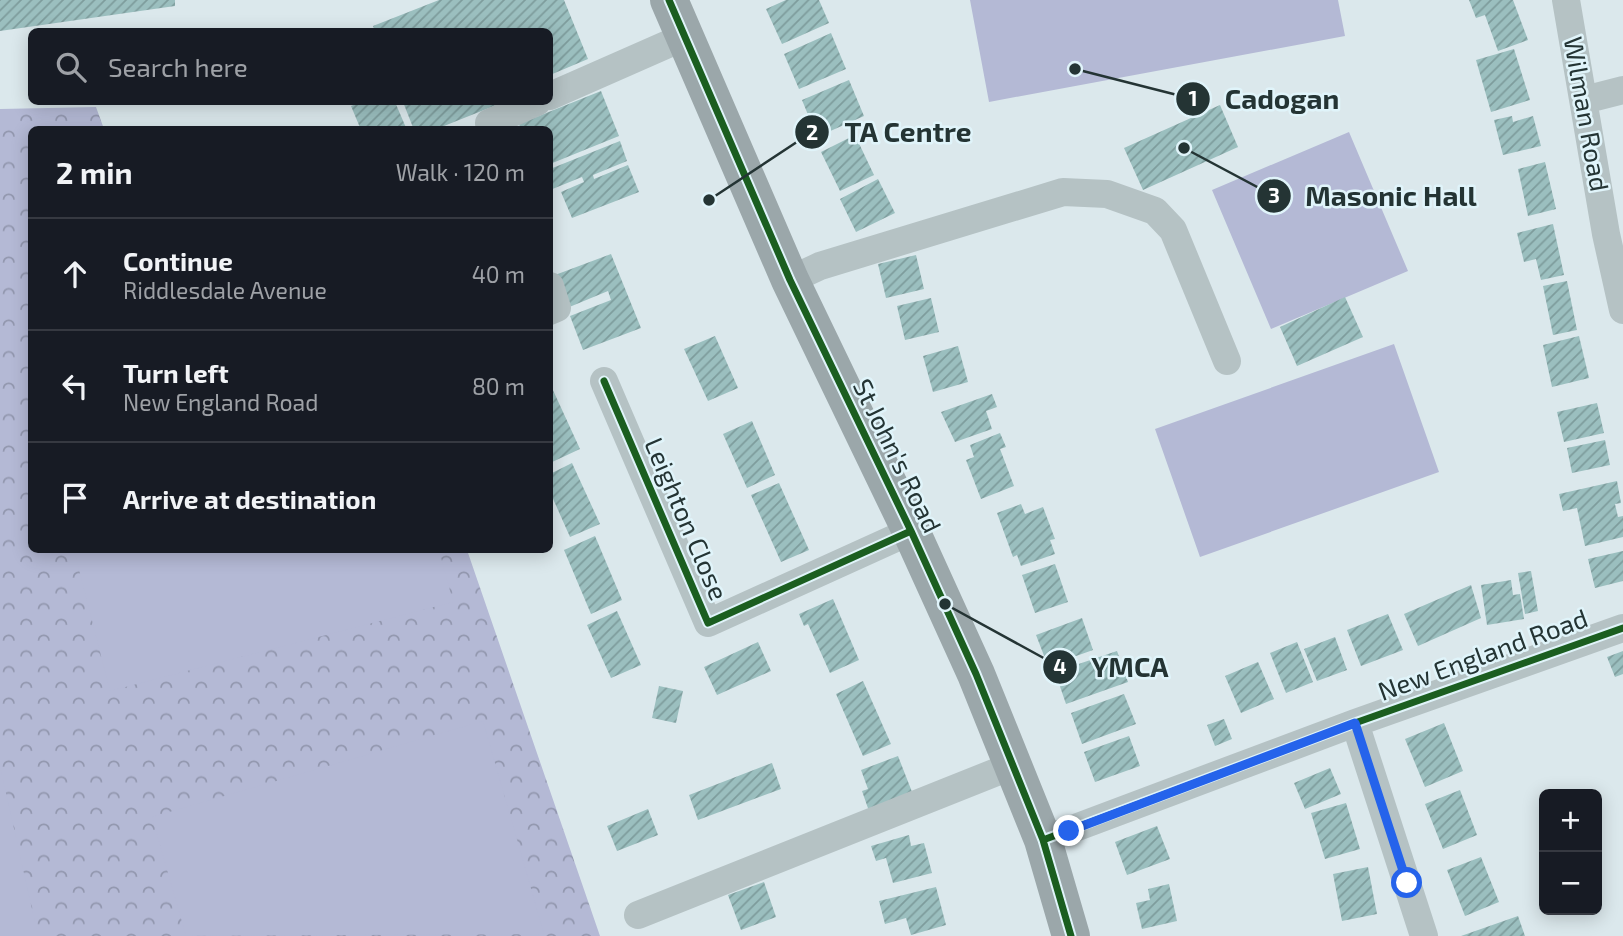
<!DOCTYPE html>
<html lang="en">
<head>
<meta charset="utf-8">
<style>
	body { margin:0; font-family:"Exo 2",sans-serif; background:#242831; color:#f1f3f6 }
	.controls { position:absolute; right:21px; bottom:21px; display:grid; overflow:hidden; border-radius:10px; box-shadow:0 4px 18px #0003 }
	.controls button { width:63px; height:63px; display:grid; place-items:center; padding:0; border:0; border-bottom:2px solid #363941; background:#171b24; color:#f1f3f6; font:35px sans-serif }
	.stop { position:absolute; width:21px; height:21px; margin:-16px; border:5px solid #2563eb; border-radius:50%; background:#fff }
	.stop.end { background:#2563eb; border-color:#fff; box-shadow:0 2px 7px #0008 }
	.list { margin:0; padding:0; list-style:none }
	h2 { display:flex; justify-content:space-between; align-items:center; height:91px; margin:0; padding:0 28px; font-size:30px }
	h2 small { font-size:23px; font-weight:400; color:#9ea1a6 }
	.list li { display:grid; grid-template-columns:46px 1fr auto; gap:21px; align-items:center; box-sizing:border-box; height:112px; padding:0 28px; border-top:2px solid #363941 }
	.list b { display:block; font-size:26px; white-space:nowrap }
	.list p { margin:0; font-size:23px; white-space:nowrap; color:#9ea1a6 }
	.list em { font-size:23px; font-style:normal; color:#9ea1a6 }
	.icon { flex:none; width:38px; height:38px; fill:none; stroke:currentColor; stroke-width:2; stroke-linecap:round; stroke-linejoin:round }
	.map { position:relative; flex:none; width:1623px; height:936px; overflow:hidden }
	.search { position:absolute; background:#171b24; box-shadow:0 4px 18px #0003; left:28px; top:28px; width:525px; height:77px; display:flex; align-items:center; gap:18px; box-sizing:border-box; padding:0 24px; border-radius:10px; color:#9ea1a6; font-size:26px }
	.panel { position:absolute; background:#171b24; box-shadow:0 4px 18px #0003; left:28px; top:126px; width:525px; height:427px; border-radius:10px }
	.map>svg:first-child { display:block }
	.forest { fill:url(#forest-crowns) }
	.pitch { fill:#b4b9d5 }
	.building { fill:url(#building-hatch) }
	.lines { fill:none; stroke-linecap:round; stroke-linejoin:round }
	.minor { stroke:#b5c2c4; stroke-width:28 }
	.highway { stroke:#9ba7aa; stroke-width:38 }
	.cycleway-casing { stroke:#e0f4fa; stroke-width:11 }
	.cycleway { stroke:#1b5e20; stroke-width:7 }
	.route { stroke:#2563eb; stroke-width:9 }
	.labels { text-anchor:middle; stroke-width:5; stroke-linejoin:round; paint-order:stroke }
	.street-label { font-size:26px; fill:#243434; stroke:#e0f4fa }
	.leader { fill:none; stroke:#243434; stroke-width:2.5 }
	.callout-dot { fill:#243434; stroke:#e0f4fa; stroke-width:2.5 }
	.mark-label { font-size:21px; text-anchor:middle; font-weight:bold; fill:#fff }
	.callout-label { font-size:28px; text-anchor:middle; font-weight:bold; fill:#243434; stroke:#e0f4fa; stroke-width:5; stroke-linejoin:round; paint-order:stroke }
</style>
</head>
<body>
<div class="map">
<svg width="1623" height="936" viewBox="0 0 1623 936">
	<defs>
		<pattern id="forest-crowns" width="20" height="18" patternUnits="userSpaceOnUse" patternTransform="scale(1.75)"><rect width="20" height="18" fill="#b4b9d5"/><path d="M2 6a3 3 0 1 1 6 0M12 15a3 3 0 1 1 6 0" fill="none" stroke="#9297ae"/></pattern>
		<pattern id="building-hatch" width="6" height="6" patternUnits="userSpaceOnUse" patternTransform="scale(1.75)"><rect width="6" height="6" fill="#9bbfbf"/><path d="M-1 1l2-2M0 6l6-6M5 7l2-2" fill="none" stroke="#7e9c9c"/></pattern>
	</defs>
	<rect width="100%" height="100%" fill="#dbe8ec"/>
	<!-- forest -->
	<path class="forest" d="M96,107L104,129L32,130V550H467L600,936H0V109Z"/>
	<!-- pitch -->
	<path class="pitch" d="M970,0H1338L1345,36L989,102Z
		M1349,132L1408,271L1271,329L1212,190Z
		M1394,344L1439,472L1200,557L1155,429Z
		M74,550H439L453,602L110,691Z
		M483,721L544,934L186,936L152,817Z
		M0,766L38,936H0Z"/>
	<!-- building -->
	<path class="building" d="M0,0H175V6L0,31Z
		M439,0H564L588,59L550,75V32H375L373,26Z
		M786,0H819L829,23L782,44L766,9Z
		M1469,0H1513L1528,40L1498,51L1485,15L1476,18Z
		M831,33L846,69L799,89L784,54Z
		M1514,49L1530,100L1491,112L1476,60Z
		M849,80L864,116L817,137L802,100Z
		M601,91L619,136L550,164V130H521L519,124Z
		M362,102H395L407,130H361L351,106Z
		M403,102H498L499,104L434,130H414Z
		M1220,105L1238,147L1143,190L1124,148Z
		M1512,116L1513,122L1533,116L1541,146L1503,155L1494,120Z
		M855,135L874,175L840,191L821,152Z
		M620,141L627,161L593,175L594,179L628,165L639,192L572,218L561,192L584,182L582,177L550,190V169Z
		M1545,162L1556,209L1528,216L1518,169Z
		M878,179L895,213L856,232L840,199Z
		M1553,224L1564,275L1541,280L1536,259L1524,262L1517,233Z
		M611,254L641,328L583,350L570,316L611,300L608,291L567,308L555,275Z
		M916,255L924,289L886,298L878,264Z
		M1567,281L1577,330L1553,335L1543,286Z
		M1345,297L1363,337L1297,366L1280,327Z
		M931,298L939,332L905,340L897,306Z
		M715,336L738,388L708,401L684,349Z
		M1579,336L1589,378L1552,387L1543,345Z
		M958,346L968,382L933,392L923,356Z
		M552,388L580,449L550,463V389Z
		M992,394L997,407L986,411L992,429L955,442L941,412Z
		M1597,403L1604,433L1564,442L1557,412Z
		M752,421L775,475L747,488L723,434Z
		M1000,433L1006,447L1000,449L1014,486L981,499L966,460L974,457L970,445Z
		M1605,440L1610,465L1572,473L1567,448Z
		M572,463L600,524L570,537L550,492V474Z
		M1617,481L1621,503L1615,504L1618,517L1623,516V537L1585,546L1577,508L1563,511L1559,494Z
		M779,483L809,550L781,562L751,495Z
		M1021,504L1025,514L1043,507L1055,539L1050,540L1055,554L1021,566L1017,555L1013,557L997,513Z
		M595,536L622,600L591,614L564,550Z
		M1623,551V581L1595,588L1588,559Z
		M1055,564L1068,602L1035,613L1022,575Z
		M1531,571L1538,611L1525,614L1518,573Z
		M1511,580L1513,595L1520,594L1524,619L1487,625L1481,585Z
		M1471,585L1481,618L1418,646L1404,614Z
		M833,599L859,660L830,673L808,624L804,626L799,614Z
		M617,611L641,665L611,678L587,625Z
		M1388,614L1403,650L1361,666L1347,630Z
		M1082,618L1093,650L1048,666L1036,635Z
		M1335,637L1347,670L1317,681L1304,649Z
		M758,642L771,671L717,695L704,667Z
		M1297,642L1313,682L1286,693L1270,653Z
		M1117,651L1128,682L1066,704L1055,672Z
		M1623,651V674L1615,677L1607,657Z
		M1258,662L1274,699L1241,713L1225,676Z
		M863,681L891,744L863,756L836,694Z
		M659,686L683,691L676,723L652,718Z
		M1124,694L1136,724L1082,744L1071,713Z
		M1224,719L1232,739L1215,746L1207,725Z
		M1444,723L1463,771L1425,787L1405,739Z
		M1129,736L1140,766L1095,782L1084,752Z
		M898,756L914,797L870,814L862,791L868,789L861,770Z
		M772,763L781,789L698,820L689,795Z
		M1330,768L1341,794L1305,809L1294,783Z
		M1460,790L1477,835L1443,849L1425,804Z
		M1346,803L1360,849L1325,859L1311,813Z
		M648,809L658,835L617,851L607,826Z
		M1157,826L1170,859L1127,875L1115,842Z
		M909,835L911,846L924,843L932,873L893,883L886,858L876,861L871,846Z
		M1481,857L1499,902L1465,916L1447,870Z
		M1368,867L1377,914L1342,921L1333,874Z
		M764,882L776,917L741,930L728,895Z
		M1169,884L1177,921L1142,929L1136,903L1150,900L1148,889Z
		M936,887L946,925L911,935L906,918L885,924L879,901Z
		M1518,916L1525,936H1461Z"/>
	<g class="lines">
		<!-- minor -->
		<path class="minor" d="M1566,0L1606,234L1623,310
			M550,96L684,37
			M1584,100L1623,90
			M492,130L489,123L537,102
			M790,280L820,266L1063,192L1107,194L1155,211L1173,230L1227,361
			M550,286L557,308L550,311
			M604,381L708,623L911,531
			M1355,723L1424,936
			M1043,840L1355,723L1623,628
			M638,915L1014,765"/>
		<!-- highway -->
		<path class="highway" d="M669,0L790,280L911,531L976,674L1043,840L1071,936"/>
		<defs>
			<path id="cycleway" d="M669,0L790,280L911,531L976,674L1043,840L1071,936
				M604,381L708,623L911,531
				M1043,840L1355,723L1623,628"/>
		</defs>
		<!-- cycleway casing -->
		<use href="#cycleway" class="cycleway-casing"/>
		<!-- cycleway -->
		<use href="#cycleway" class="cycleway"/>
	</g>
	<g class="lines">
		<!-- route -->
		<path class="route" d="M1069,831L1355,723L1407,883"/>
	</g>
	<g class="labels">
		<!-- street labels -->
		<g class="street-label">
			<text transform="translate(1586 114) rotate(80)" y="9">Wilman Road</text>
			<text transform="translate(897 456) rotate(64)" y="9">St John's Road</text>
			<text transform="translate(686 519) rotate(67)" y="9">Leighton Close</text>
			<text transform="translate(1483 655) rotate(-20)" y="9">New England Road</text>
		</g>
	</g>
	<!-- callouts -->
	<path class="leader" d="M1075 69L1193 99M709 200L812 132M1184 148L1274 196M945 604L1060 667"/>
	<g class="callout-dot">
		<circle cx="1075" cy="69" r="7"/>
		<circle cx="709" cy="200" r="7"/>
		<circle cx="1184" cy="148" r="7"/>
		<circle cx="945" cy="604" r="7"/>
		<circle cx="1193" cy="99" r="18"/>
		<circle cx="812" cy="132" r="18"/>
		<circle cx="1274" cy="196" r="18"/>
		<circle cx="1060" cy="667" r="18"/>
	</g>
	<g class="mark-label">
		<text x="1193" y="106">1</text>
		<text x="812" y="140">2</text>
		<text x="1274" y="203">3</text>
		<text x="1060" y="674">4</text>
	</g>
	<g class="callout-label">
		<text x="1282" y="109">Cadogan</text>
		<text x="908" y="142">TA Centre</text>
		<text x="1391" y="206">Masonic Hall</text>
		<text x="1130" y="677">YMCA</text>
	</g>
</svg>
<div class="controls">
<button>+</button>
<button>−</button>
</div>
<div class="stop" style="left:1407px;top:883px"></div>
<div class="stop end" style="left:1069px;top:831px"></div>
<div class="search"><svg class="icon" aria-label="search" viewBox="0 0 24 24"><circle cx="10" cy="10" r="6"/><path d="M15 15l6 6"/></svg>Search here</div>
<section class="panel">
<h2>2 min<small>Walk · 120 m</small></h2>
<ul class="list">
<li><svg class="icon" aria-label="ahead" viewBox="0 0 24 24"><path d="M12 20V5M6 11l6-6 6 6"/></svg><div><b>Continue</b><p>Riddlesdale Avenue</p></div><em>40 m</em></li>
<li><svg class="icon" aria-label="left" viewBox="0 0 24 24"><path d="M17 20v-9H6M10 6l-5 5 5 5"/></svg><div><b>Turn left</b><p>New England Road</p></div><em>80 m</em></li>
<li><svg class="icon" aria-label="arrive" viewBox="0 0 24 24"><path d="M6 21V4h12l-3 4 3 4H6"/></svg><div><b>Arrive at destination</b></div></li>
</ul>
</section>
</div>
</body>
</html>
